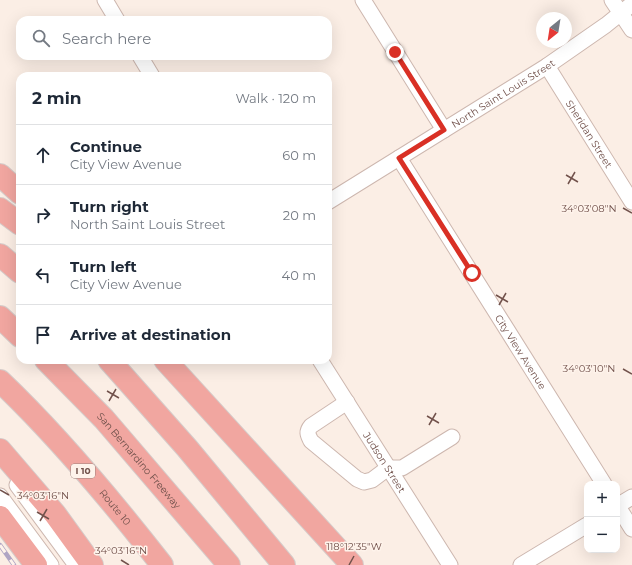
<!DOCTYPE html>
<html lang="en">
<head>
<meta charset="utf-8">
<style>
	body { margin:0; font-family:Montserrat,sans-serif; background:#f2f2f3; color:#1f2937 }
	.controls { position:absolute; right:12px; bottom:12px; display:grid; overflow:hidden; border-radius:8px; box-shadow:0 4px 16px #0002 }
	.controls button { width:36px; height:36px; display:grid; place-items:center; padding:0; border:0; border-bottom:1px solid #e0e1e3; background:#fff; color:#1f2937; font:20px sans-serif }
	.compass { position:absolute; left:536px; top:12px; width:36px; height:36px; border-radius:50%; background:#fff; box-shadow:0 4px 16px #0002; rotate:210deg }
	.stop { position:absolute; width:12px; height:12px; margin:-9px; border:3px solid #d93025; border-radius:50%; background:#fff }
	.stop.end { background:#d93025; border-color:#fff; box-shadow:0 1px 4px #0008 }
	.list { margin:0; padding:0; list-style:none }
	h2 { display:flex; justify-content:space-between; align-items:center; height:52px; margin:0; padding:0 16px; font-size:17px }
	h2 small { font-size:13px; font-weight:400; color:#747a83 }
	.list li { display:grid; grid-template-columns:26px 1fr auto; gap:12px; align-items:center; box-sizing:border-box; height:60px; padding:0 16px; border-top:1px solid #e0e1e3 }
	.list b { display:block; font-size:15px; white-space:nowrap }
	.list p { margin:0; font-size:13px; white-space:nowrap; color:#747a83 }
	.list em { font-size:13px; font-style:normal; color:#747a83 }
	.icon { flex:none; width:22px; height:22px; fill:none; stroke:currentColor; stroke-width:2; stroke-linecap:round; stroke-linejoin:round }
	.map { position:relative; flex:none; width:632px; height:565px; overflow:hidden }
	.search { position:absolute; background:#fff; box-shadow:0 4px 16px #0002; left:16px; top:16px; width:316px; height:44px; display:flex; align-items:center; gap:10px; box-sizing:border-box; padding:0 14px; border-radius:12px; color:#747a83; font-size:15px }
	.panel { position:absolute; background:#fff; box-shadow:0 4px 16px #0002; left:16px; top:72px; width:316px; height:292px; border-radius:12px }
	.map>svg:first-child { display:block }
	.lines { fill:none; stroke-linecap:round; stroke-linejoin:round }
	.minor-casing { stroke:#cdb7af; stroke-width:17 }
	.highway-casing { stroke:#d5cbc9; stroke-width:24 }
	.minor { stroke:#fff; stroke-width:15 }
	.highway { stroke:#f1a6a0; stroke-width:22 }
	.rail-casing { stroke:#afa4c3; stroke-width:4.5 }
	.rail { stroke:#fef3eb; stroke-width:3; stroke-dasharray:9; stroke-linecap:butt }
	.route { stroke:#d93025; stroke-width:5 }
	.ticks { fill:none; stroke:#72524c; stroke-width:1.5 }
	.labels { text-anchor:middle; stroke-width:3; stroke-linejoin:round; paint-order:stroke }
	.shield { fill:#fef3eb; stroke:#9c827c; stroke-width:1 }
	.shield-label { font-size:9px; font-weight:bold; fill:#72524c }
	.street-label { font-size:10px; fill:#72524c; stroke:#fef3eb }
	.ticks-label { font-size:10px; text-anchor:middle; fill:#72524c; stroke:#fef3eb; stroke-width:3; stroke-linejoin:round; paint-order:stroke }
</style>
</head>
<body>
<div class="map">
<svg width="632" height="565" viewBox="0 0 632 565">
	<rect width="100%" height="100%" fill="#fbeee5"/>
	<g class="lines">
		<defs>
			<g id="minor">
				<path d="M105,0L117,20"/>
				<path d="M363,0L444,130"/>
				<path d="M612,0L632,30"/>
				<path d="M140,56L152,76"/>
				<path id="s1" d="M547,66L632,202"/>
				<path id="s2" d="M399,158L604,484"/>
				<path id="s3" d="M328,202L547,66L606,25L632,4"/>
				<path id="s4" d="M320,360L450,565"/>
				<path d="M347,402L311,426C306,432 308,435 311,441L357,479L364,482L372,480L388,468H402L452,437"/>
				<path d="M17,485L76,565"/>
				<path d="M0,496L51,565"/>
				<path d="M617,505L632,529"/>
				<path d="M617,506L632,497"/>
				<path d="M521,565L587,525"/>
			</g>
			<g id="highway">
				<path d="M0,175L20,193"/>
				<path d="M0,209L20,224"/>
				<path d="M0,255L20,272"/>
				<path d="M0,317L20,336"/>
				<path id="s5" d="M46,360L104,419L229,565"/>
				<path d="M109,360L187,448L284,565"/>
				<path d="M165,360L352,565"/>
				<path id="s6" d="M0,381C59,437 112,501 162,565"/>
				<path d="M0,450L55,514L92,565"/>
				<path d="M0,517L36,565"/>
			</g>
		</defs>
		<!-- minor casing -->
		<use href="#minor" class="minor-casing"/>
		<!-- highway casing -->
		<use href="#highway" class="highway-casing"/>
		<!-- minor -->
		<use href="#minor" class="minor"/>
		<!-- highway -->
		<use href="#highway" class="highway"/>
		<defs>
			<path id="rail" d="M0,545L14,565"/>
		</defs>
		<!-- rail casing -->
		<use href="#rail" class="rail-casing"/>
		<!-- rail -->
		<use href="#rail" class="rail"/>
	</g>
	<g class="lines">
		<!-- route -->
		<path class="route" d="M395,52L444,130L399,158L472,273"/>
	</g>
	<!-- ticks -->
	<path class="ticks" d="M566,175L578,182M568,184L575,172M623,208L632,213M496,295L508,302M499,305L506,293M623,369L632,374M107,391L119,398M109,401L116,389M427,416L439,423M429,425L436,413M0,490L9,495M37,512L49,519M40,521L47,509M121,560L129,565M349,565L354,556"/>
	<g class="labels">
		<!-- shield labels -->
		<rect class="shield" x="71" y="464" width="24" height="14" rx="3"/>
		<g class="shield-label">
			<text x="83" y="474">I 10</text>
		</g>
		<!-- street labels -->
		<g class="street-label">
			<text dy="4" stroke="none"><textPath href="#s3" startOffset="206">North Saint Louis Street</textPath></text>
			<text dy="4" stroke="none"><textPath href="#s1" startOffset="80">Sheridan Street</textPath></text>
			<text dy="4" stroke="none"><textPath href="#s2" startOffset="229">City View Avenue</textPath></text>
			<text dy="4" stroke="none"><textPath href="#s5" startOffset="137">San Bernardino Freeway</textPath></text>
			<text dy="4" stroke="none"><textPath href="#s4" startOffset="121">Judson Street</textPath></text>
			<text dy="4" stroke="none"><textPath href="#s6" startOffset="171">Route 10</textPath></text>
		</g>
	</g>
	<g class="ticks-label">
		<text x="589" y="212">34°03'08"N</text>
		<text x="589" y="372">34°03'10"N</text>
		<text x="43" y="499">34°03'16"N</text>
		<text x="354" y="550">118°12'35"W</text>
		<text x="121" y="554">34°03'16"N</text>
	</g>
</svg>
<div class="controls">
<button>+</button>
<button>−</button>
</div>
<svg class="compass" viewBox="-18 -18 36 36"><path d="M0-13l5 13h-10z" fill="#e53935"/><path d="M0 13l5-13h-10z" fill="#747a83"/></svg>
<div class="stop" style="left:472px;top:273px"></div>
<div class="stop end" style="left:395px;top:52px"></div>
<div class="search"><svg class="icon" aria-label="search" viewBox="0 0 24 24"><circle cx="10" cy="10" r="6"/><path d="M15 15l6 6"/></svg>Search here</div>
<section class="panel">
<h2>2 min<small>Walk · 120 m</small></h2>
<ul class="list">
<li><svg class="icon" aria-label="ahead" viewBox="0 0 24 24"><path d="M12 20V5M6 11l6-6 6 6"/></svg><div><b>Continue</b><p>City View Avenue</p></div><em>60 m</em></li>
<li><svg class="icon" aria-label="right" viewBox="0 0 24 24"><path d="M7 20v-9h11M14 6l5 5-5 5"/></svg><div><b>Turn right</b><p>North Saint Louis Street</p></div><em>20 m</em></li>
<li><svg class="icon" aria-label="left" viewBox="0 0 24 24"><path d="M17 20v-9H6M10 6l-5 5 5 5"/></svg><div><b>Turn left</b><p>City View Avenue</p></div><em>40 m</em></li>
<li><svg class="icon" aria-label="arrive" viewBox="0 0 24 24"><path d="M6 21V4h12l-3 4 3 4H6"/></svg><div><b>Arrive at destination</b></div></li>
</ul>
</section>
</div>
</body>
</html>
